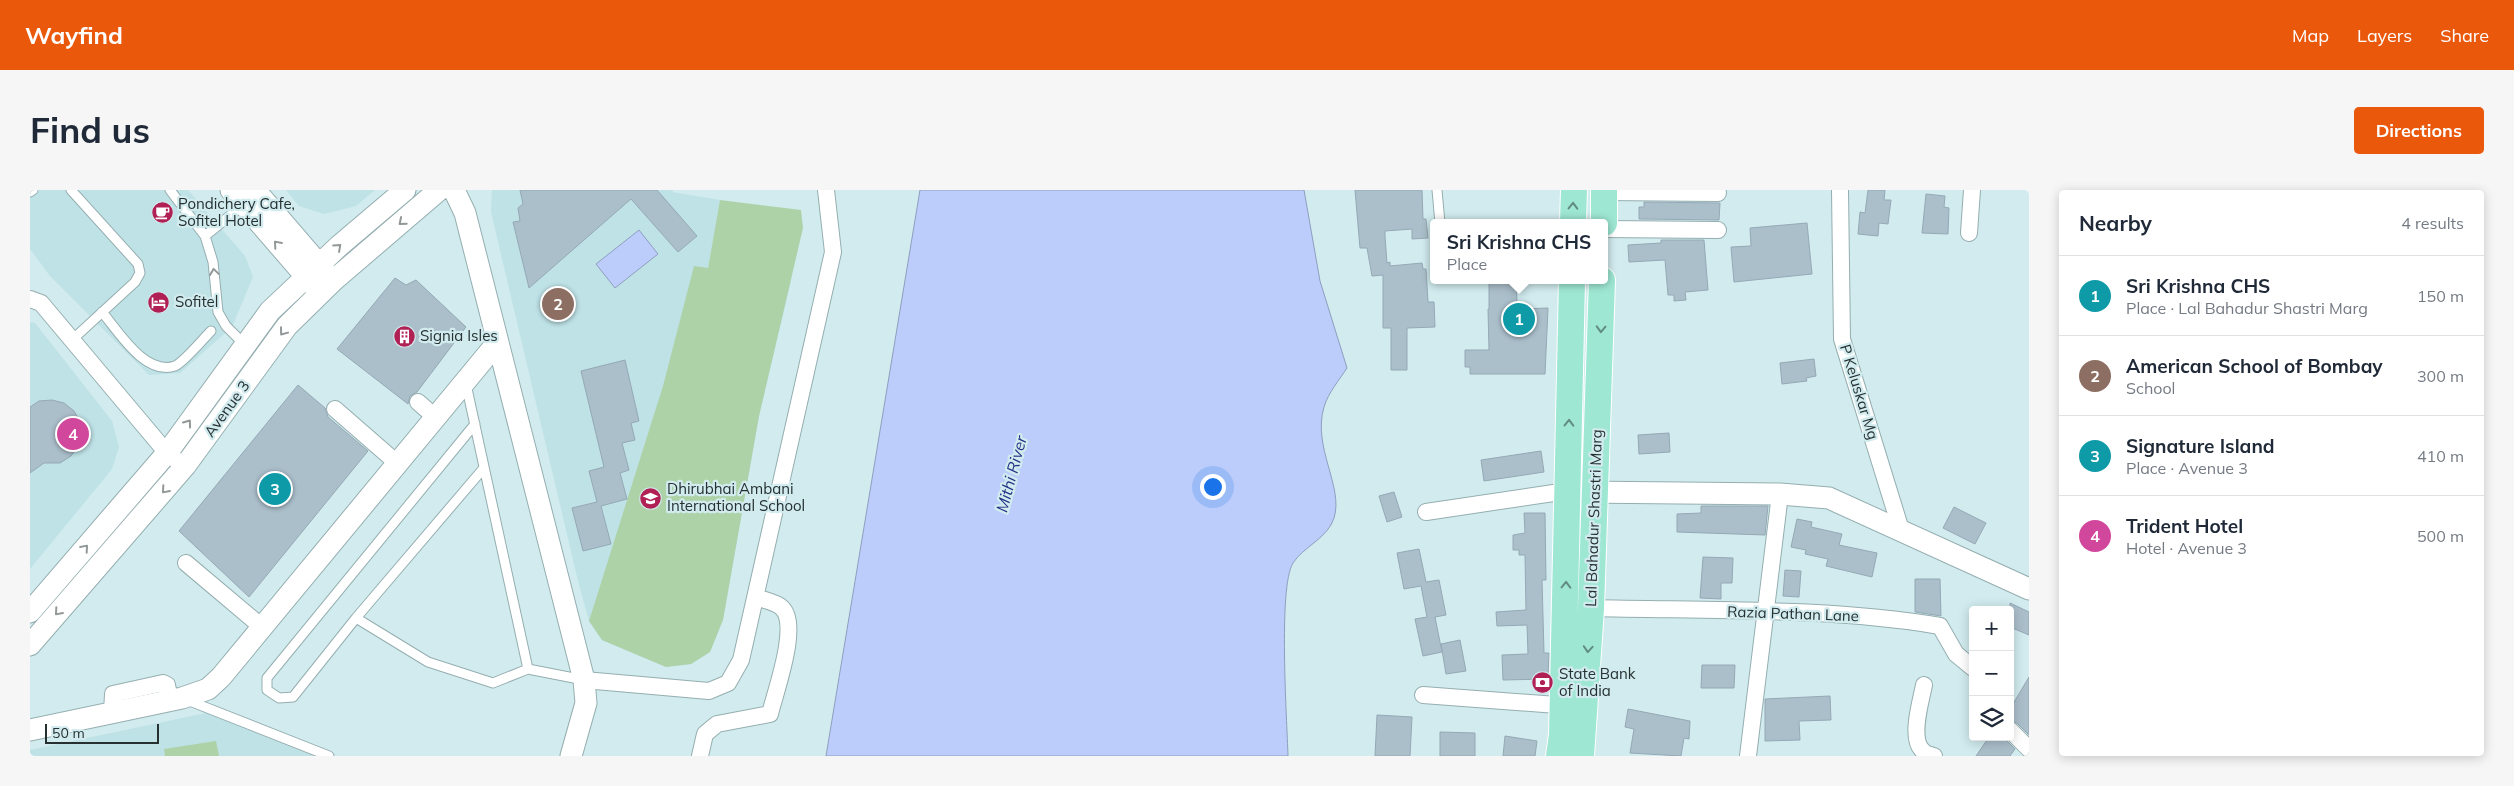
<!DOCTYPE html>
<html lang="en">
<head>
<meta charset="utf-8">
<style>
	body { margin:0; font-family:Mulish,sans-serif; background:#f6f6f7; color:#1f2937 }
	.controls { position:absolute; right:15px; bottom:15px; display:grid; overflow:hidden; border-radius:5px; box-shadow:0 2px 12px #0003 }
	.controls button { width:45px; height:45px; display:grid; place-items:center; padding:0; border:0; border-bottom:1px solid #e0e1e3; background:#fff; color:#1f2937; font:25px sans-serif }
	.scale { position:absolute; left:15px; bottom:12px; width:114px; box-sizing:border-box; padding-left:5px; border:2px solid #263031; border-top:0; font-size:14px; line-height:18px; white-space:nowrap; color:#263031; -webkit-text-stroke:4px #d1ebee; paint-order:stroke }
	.you { position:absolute; left:1182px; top:296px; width:18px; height:18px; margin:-12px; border:4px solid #fff; border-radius:50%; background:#1a73e8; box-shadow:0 0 0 8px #1a73e833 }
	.badge { display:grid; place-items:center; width:32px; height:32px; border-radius:50%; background:#ea580c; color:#fff; font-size:16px; font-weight:700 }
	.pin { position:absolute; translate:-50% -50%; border:2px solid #fff; box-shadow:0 1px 5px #0006 }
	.popup { position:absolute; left:1400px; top:29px; width:178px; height:65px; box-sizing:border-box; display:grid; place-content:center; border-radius:5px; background:#fff; filter:drop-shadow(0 1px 4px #0005); font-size:16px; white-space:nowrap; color:#747a83 }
	.popup b { font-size:19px; color:#1f2937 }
	.popup::after { content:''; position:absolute; left:50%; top:100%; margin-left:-10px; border:10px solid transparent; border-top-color:#fff }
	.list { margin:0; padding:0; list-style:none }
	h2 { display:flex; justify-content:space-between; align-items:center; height:65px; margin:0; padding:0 20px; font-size:21px }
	h2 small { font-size:16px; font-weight:400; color:#747a83 }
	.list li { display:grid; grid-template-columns:32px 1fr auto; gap:15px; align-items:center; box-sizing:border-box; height:80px; padding:0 20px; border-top:1px solid #e0e1e3 }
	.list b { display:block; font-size:19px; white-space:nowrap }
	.list p { margin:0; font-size:16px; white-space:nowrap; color:#747a83 }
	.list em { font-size:16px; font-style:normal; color:#747a83 }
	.icon { flex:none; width:28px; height:28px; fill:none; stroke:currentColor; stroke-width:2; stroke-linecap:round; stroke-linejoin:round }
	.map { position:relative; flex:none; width:1999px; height:566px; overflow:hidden; border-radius:5px }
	header { display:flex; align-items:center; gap:30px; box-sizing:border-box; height:70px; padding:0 25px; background:#ea580c; color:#fff }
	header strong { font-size:24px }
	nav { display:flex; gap:28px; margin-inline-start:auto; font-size:18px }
	.intro { display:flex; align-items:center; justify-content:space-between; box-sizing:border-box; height:120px; padding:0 30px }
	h1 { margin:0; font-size:35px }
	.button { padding:12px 22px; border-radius:5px; background:#ea580c; color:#fff; font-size:18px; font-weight:700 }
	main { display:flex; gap:30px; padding:0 30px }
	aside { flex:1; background:#fff; border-radius:5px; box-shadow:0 2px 12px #0003 }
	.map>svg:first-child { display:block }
	.built { fill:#bee2e6 }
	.green { fill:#aed2a7 }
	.water { fill:#bccdfc; stroke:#8f9ebf }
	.building { fill:#abbfcb; stroke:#95a8b5 }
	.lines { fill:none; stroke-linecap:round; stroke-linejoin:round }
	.service-casing { stroke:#95aeb0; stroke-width:11 }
	.minor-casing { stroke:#95aeb0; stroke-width:18 }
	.tertiary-casing { stroke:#95aeb0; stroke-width:23 }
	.primary-casing { stroke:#fff; stroke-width:28 }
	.service { stroke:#fff; stroke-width:9 }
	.minor { stroke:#fff; stroke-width:16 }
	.tertiary { stroke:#fff; stroke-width:21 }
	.primary { stroke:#9ee7d3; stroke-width:26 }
	.oneway { stroke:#628c82 }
	.oneway2 { stroke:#929898 }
	.labels { text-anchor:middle; stroke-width:4.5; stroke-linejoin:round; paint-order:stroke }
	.poi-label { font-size:15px; fill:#263031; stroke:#d1ebee; text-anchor:start }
	.street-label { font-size:15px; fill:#263031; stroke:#d1ebee }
	.water-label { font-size:16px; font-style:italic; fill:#203186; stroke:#d1ebee }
</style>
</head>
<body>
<header>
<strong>Wayfind</strong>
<nav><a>Map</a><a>Layers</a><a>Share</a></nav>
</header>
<div class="intro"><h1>Find us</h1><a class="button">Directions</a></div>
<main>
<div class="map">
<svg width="1999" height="566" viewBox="0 0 1999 566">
	<rect width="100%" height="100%" fill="#d1ebee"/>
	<!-- built -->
	<path class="built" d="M10,0H158L215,66L223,87L202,137L150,183L119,185L20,86L0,59V8Z
		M256,0H345L326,16L294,24L269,16Z
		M462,0H644L642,2L690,10L678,78L761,91L729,226L693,430L680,462L661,474L636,477L572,450L559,431L548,391L461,22Z
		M0,132L5,133L82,231L89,257L82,279L0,379Z
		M176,523L283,566H0V560Z"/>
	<!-- green -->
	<path class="green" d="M690,10L771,20L773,38L729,226L693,430L680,462L661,474L636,477L572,450L559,431L633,196L664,76L678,78Z
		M186,551L189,566H135L134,559Z"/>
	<!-- water -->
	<path class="water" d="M890,0H1274L1290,91L1317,178C1310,189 1298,203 1294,217C1282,257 1314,297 1304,328C1298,348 1273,357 1263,373C1248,397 1257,530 1258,566H796Z
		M609,40L628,64L585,98L566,74Z"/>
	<!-- building -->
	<path class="building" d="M490,0H627L667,46L648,62L601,9L499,98L483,32L490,31L488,18L493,14Z
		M1325,0H1392L1393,29H1396L1398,48L1382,49V39L1355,41V46L1357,73L1360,72V76L1392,73L1393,79H1396L1398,112H1404L1405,137L1377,138V180H1361V138H1353V85L1342,86L1337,58H1330Z
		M1838,0H1855L1854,10H1861L1858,34L1849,33L1848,46L1828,44L1830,22L1835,23Z
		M1896,4L1915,6L1914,17L1919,18L1918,44L1892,43Z
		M1614,12L1690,13L1689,30L1609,29V17H1614Z
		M1777,33L1782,84L1704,92L1701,57L1721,56L1720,38Z
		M1631,50H1674L1678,100L1655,102L1656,110L1644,111V105H1638L1635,70L1599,72L1598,55L1631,53Z
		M365,88L376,95L386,90L436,137L387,202L380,206L378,214L307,159Z
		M1459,90H1486L1487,112H1490L1491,119L1518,118L1515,184H1440V177H1435V160H1459L1458,119H1459Z
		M1784,169L1786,186L1776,188L1777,191L1752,194L1750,173Z
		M595,170L609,231L601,233L605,250L592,253L599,280L590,283L597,309L571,316L581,354L553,361L542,318L567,312L559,281L574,277L551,181Z
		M268,195L295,218L298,227L338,261L219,407L149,341Z
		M22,210L34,213L44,221L50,232L52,244L48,256L41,266L30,273H14L0,283V217L9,211Z
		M1639,243L1640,262L1609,264L1608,245Z
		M1511,261L1514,282L1454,291L1451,270Z
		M1364,302L1372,327L1357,332L1349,306Z
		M1671,316H1738L1735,345L1647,342V324L1671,323Z
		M1924,317L1956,333L1945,354L1913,338Z
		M1494,323H1515L1516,390H1512L1514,463H1519L1518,489L1473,490L1472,465L1498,464L1497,435L1467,436L1466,422L1496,420L1495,365H1489V360H1483V345L1495,343Z
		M1767,329L1782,332L1781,337L1812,344L1809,355L1847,363L1842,387L1796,376L1798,369L1775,364L1776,360L1761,357Z
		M1389,359L1396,392L1409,390L1416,425L1405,427L1412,462L1393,466L1385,429L1397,427L1391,396L1374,399L1367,363Z
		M1673,367L1703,368L1702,393H1691V409L1670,408Z
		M1755,380L1771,381L1769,407L1753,406Z
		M1885,389H1910L1911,426L1885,422Z
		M1980,413L1999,422V445L1980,437Z
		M1430,450L1436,481L1416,484L1411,454Z
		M1672,475H1705L1704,498H1671Z
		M1999,487V545L1987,533L1980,530V519Z
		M1800,506L1801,530L1769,531L1770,550L1735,551V509Z
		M1598,519L1660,531L1659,549L1654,548L1651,566L1600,563L1604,539L1595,537Z
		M1347,525L1382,527L1380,566H1345Z
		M1410,542L1445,543V566H1410Z
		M1475,546L1507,551L1505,566H1473Z
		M1959,547H1973L1985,559L1980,566H1946Z"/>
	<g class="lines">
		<defs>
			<path id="service" d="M41,0L108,74L110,83L105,92L42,150
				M140,0L175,46L183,72L188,122L196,136L215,155
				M1407,0L1410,33
				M0,2L3,0
				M175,46L213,15
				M72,122C89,142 115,186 145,176C154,172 173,149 181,141
				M436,194L498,479L554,490
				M445,234L237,488V500L249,508L263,507L326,428L453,279
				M326,428L398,472L463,493L498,479
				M157,510L299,566"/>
			<path id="minor" d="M1810,0L1812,149L1871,340
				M1574,2L1688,3
				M1574,39L1688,40
				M1939,43L1942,0
				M0,109L11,113L137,263L145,269
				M388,212L405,227
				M305,219L367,273
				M1396,322L1537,301
				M156,373L232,437
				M1561,418C1677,421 1796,417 1910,436L1926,464L1943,478
				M554,490L679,501L698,493L711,470L803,62L796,0
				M1894,495C1891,511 1879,549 1893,561C1895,564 1901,565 1904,566
				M1393,505L1540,516
				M82,523L83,504L133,493L137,495L140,510
				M1980,540L1999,559
				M670,566L675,544L687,534L740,524C745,502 771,433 751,417C745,412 733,410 726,407
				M1718,566L1750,304"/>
			<path id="tertiary" d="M201,0L286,98
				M225,0L298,85
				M424,0L435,23L554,490L556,513L541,566
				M1550,302L1750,304L1799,308L1999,399
				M0,422L137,263L240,121L309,56L375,0
				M0,455L155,276L257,136L304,90L409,0
				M0,540L152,508L178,499L191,487L467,153"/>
			<path id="primary" d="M1543,33L1544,0
				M1574,33V0
				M1529,566L1532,545L1542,90
				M1551,566L1561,418L1572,90"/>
		</defs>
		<!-- service casing -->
		<use href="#service" class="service-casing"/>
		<!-- minor casing -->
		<use href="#minor" class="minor-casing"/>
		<!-- tertiary casing -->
		<use href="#tertiary" class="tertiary-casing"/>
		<!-- primary casing -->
		<use href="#primary" class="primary-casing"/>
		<!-- service -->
		<use href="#service" class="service"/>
		<!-- minor -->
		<use href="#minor" class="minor"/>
		<!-- tertiary -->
		<use href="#tertiary" class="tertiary"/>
		<!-- primary -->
		<use href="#primary" class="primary"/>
	</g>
	<!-- one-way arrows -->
	<defs><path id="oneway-chevron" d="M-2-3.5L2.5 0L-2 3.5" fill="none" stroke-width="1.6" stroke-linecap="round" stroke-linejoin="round" transform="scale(1.25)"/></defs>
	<g class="oneway">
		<use href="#oneway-chevron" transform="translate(1543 16) rotate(-89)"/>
		<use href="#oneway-chevron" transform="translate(1571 139) rotate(92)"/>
		<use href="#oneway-chevron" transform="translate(1539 233) rotate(-89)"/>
		<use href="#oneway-chevron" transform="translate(1536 395) rotate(-89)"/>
		<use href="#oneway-chevron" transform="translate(1558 459) rotate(94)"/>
	</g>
	<g class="oneway2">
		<use href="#oneway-chevron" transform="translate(372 32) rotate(140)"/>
		<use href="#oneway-chevron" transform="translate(247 54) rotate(-131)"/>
		<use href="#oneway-chevron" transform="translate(308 57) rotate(-42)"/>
		<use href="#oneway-chevron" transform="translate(184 82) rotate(-98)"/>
		<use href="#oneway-chevron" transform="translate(253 142) rotate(127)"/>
		<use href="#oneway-chevron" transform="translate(158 233) rotate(-54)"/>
		<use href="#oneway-chevron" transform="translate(135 300) rotate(131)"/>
		<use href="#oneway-chevron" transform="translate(55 358) rotate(-49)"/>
		<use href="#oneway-chevron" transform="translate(28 422) rotate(131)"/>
	</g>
	<!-- icons -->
	<defs>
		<symbol id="cafe-disc" viewBox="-11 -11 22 22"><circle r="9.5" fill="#b02054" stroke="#d1ebee"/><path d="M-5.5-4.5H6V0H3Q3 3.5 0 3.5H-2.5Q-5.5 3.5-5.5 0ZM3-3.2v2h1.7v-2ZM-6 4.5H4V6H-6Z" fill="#fff"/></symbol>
		<symbol id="hotel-disc" viewBox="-11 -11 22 22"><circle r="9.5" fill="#b02054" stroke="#d1ebee"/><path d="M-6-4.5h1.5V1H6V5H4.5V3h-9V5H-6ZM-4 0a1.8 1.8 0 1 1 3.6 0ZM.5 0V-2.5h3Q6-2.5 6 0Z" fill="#fff"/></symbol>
		<symbol id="building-disc" viewBox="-11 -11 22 22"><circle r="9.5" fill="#b02054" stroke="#d1ebee"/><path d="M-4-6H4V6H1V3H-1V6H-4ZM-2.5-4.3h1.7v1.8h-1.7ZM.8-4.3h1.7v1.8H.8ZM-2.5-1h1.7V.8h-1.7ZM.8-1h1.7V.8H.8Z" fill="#fff"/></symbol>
		<symbol id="school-disc" viewBox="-11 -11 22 22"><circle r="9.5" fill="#b02054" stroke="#d1ebee"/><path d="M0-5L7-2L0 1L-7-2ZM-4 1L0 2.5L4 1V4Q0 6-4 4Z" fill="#fff"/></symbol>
		<symbol id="bank-disc" viewBox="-11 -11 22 22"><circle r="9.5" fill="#b02054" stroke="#d1ebee"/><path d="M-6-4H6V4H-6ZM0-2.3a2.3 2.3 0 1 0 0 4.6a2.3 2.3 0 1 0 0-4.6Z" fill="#fff"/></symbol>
	</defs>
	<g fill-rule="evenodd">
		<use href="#cafe-disc" x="120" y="10" width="25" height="25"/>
		<use href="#hotel-disc" x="116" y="100" width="25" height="25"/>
		<use href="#building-disc" x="362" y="134" width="25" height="25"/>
		<use href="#school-disc" x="608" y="296" width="25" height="25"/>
		<use href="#bank-disc" x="1500" y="480" width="25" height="25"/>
	</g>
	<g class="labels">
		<!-- poi labels -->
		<g class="poi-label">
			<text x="148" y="19">Pondichery Cafe,<tspan x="148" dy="17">Sofitel Hotel</tspan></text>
			<text x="145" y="117">Sofitel</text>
			<text x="390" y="151">Signia Isles</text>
			<text x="637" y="304">Dhirubhai Ambani<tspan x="637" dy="17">International School</tspan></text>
			<text x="1529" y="489">State Bank<tspan x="1529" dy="17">of India</tspan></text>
		</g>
		<!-- street labels -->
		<g class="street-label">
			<text transform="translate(1829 202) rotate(73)" y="5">P Keluskar Mg</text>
			<text transform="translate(197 219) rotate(-54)" y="5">Avenue 3</text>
			<text transform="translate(1564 328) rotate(-88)" y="5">Lal Bahadur Shastri Marg</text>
			<text transform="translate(1763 424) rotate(2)" y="5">Razia Pathan Lane</text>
		</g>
		<!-- water labels -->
		<g class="water-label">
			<text transform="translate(981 284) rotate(-75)" y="6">Mithi River</text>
		</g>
	</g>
</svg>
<div class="controls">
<button>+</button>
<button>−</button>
<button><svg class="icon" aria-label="layers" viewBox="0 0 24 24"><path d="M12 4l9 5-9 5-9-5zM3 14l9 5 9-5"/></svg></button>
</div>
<div class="scale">50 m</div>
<div class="you"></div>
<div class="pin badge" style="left:1489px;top:129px;background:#0f9aa8">1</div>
<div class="popup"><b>Sri Krishna CHS</b>Place</div>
<div class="pin badge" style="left:528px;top:114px;background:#8d6e63">2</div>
<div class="pin badge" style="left:245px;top:299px;background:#0f9aa8">3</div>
<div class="pin badge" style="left:43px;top:244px;background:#d1479c">4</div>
</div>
<aside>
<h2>Nearby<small>4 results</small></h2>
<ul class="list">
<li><span class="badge" style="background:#0f9aa8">1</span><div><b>Sri Krishna CHS</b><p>Place · Lal Bahadur Shastri Marg</p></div><em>150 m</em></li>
<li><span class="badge" style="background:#8d6e63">2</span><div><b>American School of Bombay</b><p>School</p></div><em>300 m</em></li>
<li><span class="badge" style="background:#0f9aa8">3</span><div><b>Signature Island</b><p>Place · Avenue 3</p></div><em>410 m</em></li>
<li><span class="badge" style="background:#d1479c">4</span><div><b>Trident Hotel</b><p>Hotel · Avenue 3</p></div><em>500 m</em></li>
</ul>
</aside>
</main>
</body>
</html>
